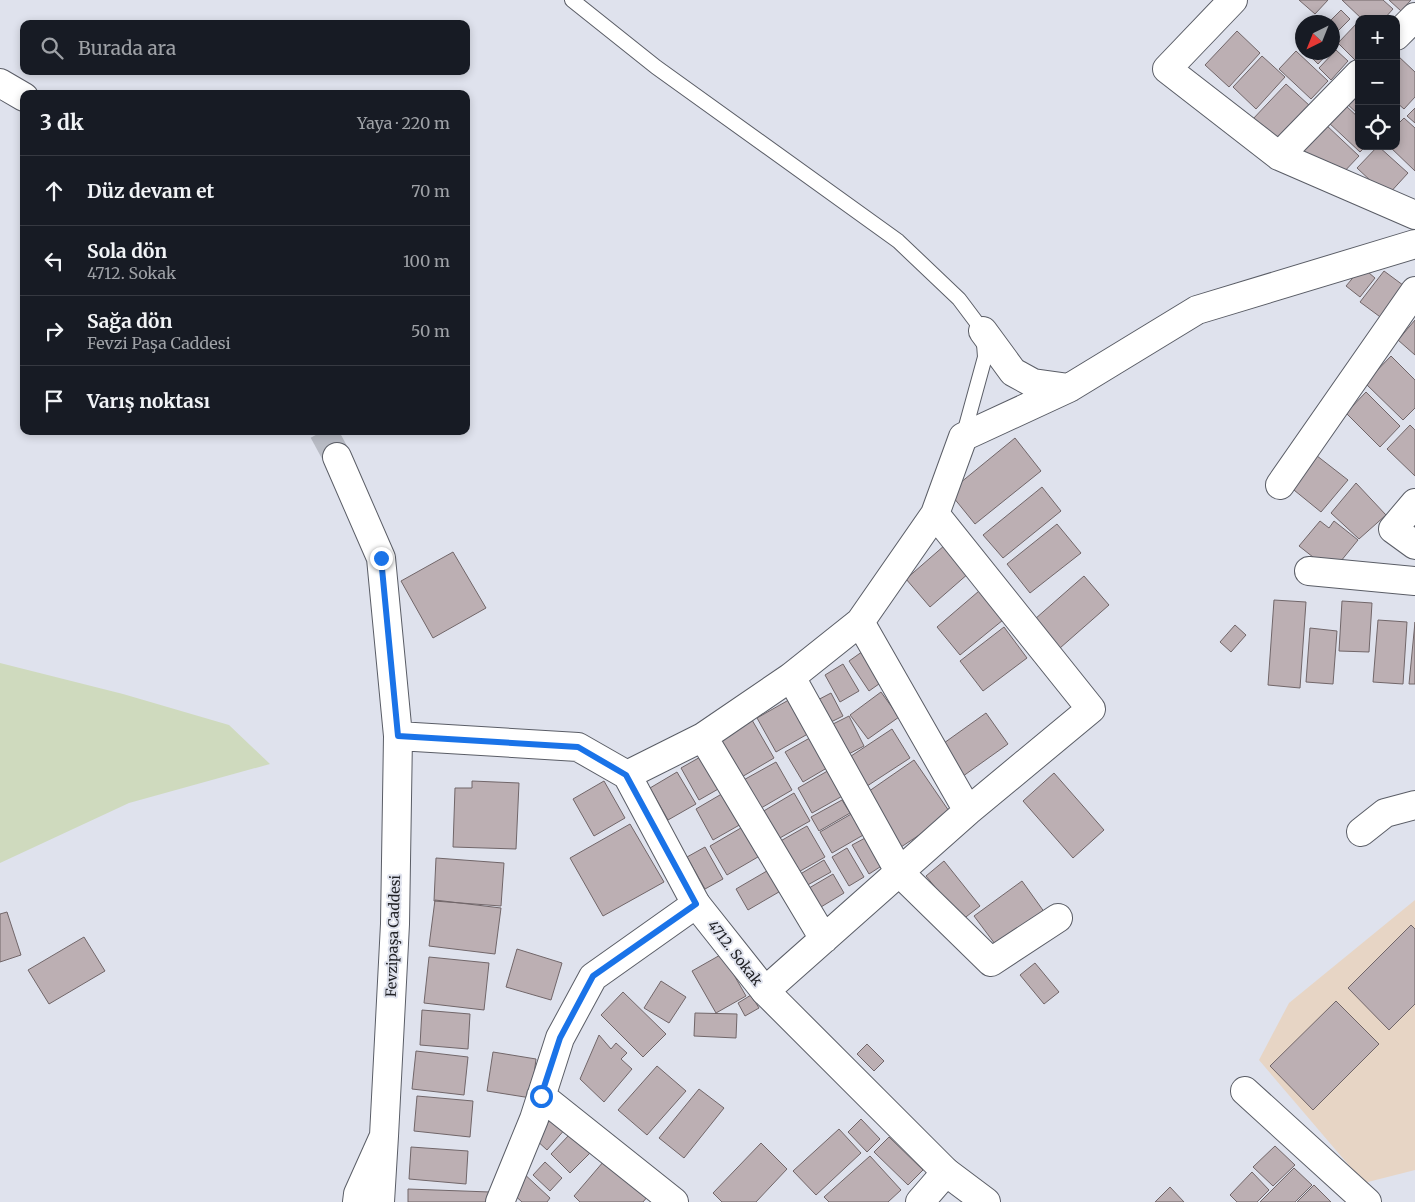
<!DOCTYPE html>
<html lang="tr">
<head>
<meta charset="utf-8">
<style>
	body { margin:0; font-family:Merriweather,serif; background:#242831; color:#f1f3f6 }
	.controls { position:absolute; right:15px; top:15px; display:grid; overflow:hidden; border-radius:10px; box-shadow:0 2px 8px #0003 }
	.controls button { width:45px; height:45px; display:grid; place-items:center; padding:0; border:0; border-bottom:1px solid #363941; background:#171b24; color:#f1f3f6; font:25px sans-serif }
	.compass { position:absolute; left:1295px; top:15px; width:45px; height:45px; border-radius:50%; background:#171b24; box-shadow:0 2px 8px #0003; rotate:223deg }
	.stop { position:absolute; width:15px; height:15px; margin:-11px; border:4px solid #1a73e8; border-radius:50%; background:#fff }
	.stop.end { background:#1a73e8; border-color:#fff; box-shadow:0 1px 5px #0008 }
	.list { margin:0; padding:0; list-style:none }
	h2 { display:flex; justify-content:space-between; align-items:center; height:65px; margin:0; padding:0 20px; font-size:21px }
	h2 small { font-size:16px; font-weight:400; color:#9ea1a6 }
	.list li { display:grid; grid-template-columns:32px 1fr auto; gap:15px; align-items:center; box-sizing:border-box; height:70px; padding:0 20px; border-top:1px solid #363941 }
	.list b { display:block; font-size:19px; white-space:nowrap }
	.list p { margin:0; font-size:16px; white-space:nowrap; color:#9ea1a6 }
	.list em { font-size:16px; font-style:normal; color:#9ea1a6 }
	.icon { flex:none; width:28px; height:28px; fill:none; stroke:currentColor; stroke-width:2; stroke-linecap:round; stroke-linejoin:round }
	.map { position:relative; flex:none; width:1415px; height:1202px; overflow:hidden }
	.search { position:absolute; background:#171b24; box-shadow:0 2px 8px #0003; left:20px; top:20px; width:450px; height:55px; display:flex; align-items:center; gap:12px; box-sizing:border-box; padding:0 18px; border-radius:10px; color:#9ea1a6; font-size:19px }
	.panel { position:absolute; background:#171b24; box-shadow:0 2px 8px #0003; left:20px; top:90px; width:450px; height:345px; border-radius:10px }
	.map>svg:first-child { display:block }
	.education { fill:#e7d5c5 }
	.green { fill:#cfdabe }
	.building { fill:#bcafb3; stroke:#716669 }
	.lines { fill:none; stroke-linecap:round; stroke-linejoin:round }
	.secondary-tunnel { stroke:#b9bcc5; stroke-width:28; stroke-dasharray:28 14; stroke-linecap:butt }
	.lane-casing { stroke:#5a5d66; stroke-width:16 }
	.street-casing { stroke:#5a5d66; stroke-width:30 }
	.secondary-casing { stroke:#5a5d66; stroke-width:30 }
	.lane { stroke:#fff; stroke-width:14 }
	.street { stroke:#fff; stroke-width:28 }
	.secondary { stroke:#fff; stroke-width:28 }
	.route { stroke:#1a73e8; stroke-width:6 }
	.labels { text-anchor:middle; stroke-width:4; stroke-linejoin:round; paint-order:stroke }
	.street-label { font-size:14px; fill:#212226; stroke:#dfe2ed }
</style>
</head>
<body>
<div class="map">
<svg width="1415" height="1202" viewBox="0 0 1415 1202">
	<rect width="100%" height="100%" fill="#dfe2ed"/>
	<!-- education -->
	<path class="education" d="M1415,900V1170L1364,1183L1259,1060L1289,1003Z"/>
	<!-- green -->
	<path class="green" d="M0,663L123,694L229,725L270,764L129,803L0,863Z"/>
	<!-- building -->
	<path class="building" d="M1299,0H1328L1315,14Z
		M1342,0H1383L1393,9L1384,19H1362Z
		M1389,0H1411L1401,11Z
		M1341,10L1350,19L1332,37V22H1329Z
		M1359,21V60L1357,62L1338,43Z
		M1237,31L1260,53L1229,87L1205,65Z
		M1336,50L1348,61L1331,80L1319,68Z
		M1296,51L1328,81L1311,99L1279,69Z
		M1306,52H1329L1318,64Z
		M1397,55L1415,72V97L1404,109L1396,102Z
		M1262,56L1285,77L1256,109L1233,87Z
		M1286,84L1310,106L1277,143L1252,120Z
		M1359,87V115L1345,102Z
		M1345,105L1359,118V146H1366L1360,152L1328,122Z
		M1415,108V123L1407,116Z
		M1404,118L1415,128V171L1389,146H1396V126Z
		M1325,124L1359,156L1341,175L1301,149Z
		M1378,146L1408,173L1387,196L1357,168Z
		M1362,267L1375,278L1360,297L1346,286Z
		M1384,271L1411,291L1387,322L1360,302Z
		M1415,320V355L1398,340Z
		M1391,356L1415,380V408L1403,420L1365,383Z
		M1366,392L1400,426L1380,447L1346,413Z
		M1410,425L1415,430V476L1387,449Z
		M1015,438L1041,471L975,524L949,492Z
		M1312,452L1348,480L1321,512L1289,486Z
		M1356,483L1386,515L1359,539L1331,513Z
		M1042,487L1061,511L1003,558L983,535Z
		M1320,521L1329,528L1334,521L1358,540L1332,572L1299,546Z
		M1057,524L1081,553L1030,593L1007,564Z
		M945,545L969,573L930,607L906,579Z
		M453,552L486,608L433,638L401,581Z
		M1084,576L1109,605L1060,648L1035,619Z
		M979,591L1003,620L960,655L937,627Z
		M1274,600L1306,602L1300,688L1268,685Z
		M1342,601L1372,603L1369,652L1339,651Z
		M1378,620L1407,622L1403,684L1373,682Z
		M1415,622V684H1409Z
		M1235,625L1246,635L1231,652L1220,642Z
		M1004,627L1027,658L983,691L960,661Z
		M1310,628L1337,631L1333,684L1306,682Z
		M866,649L886,679L869,691L849,661Z
		M843,664L859,691L840,702L825,675Z
		M881,692L899,717L868,739L850,715Z
		M831,693L843,716L825,725L812,703Z
		M794,697L813,731L776,752L757,718Z
		M986,713L1008,744L959,779L937,748Z
		M849,716L864,746L843,757L827,727Z
		M752,720L774,758L740,778L717,739Z
		M892,729L910,758L861,790L842,762Z
		M815,735L832,765L803,782L785,752Z
		M709,752L727,784L699,800L681,768Z
		M914,760L951,814L898,849L862,796Z
		M776,762L792,790L756,811L740,782Z
		M831,769L846,794L812,813L798,788Z
		M677,772L696,804L668,820L650,788Z
		M1054,773L1104,830L1073,858L1023,801Z
		M472,781L519,783L516,849L453,847L455,788H472Z
		M604,781L625,818L594,836L573,799Z
		M725,792L743,823L713,840L696,809Z
		M794,793L810,821L778,839L762,812Z
		M842,800L850,813L819,831L811,817Z
		M853,813L865,834L832,853L820,832Z
		M630,824L664,882L603,916L570,858Z
		M746,825L763,854L727,875L710,846Z
		M807,826L825,857L795,874L777,843Z
		M867,837L883,865L869,874L852,845Z
		M705,847L723,879L705,889L687,857Z
		M847,848L864,877L849,886L832,857Z
		M436,858L504,863L501,906L434,901Z
		M824,860L831,872L804,887L797,876Z
		M944,861L980,906L962,920L926,876Z
		M772,868L784,889L748,910L736,889Z
		M833,874L844,893L816,910L804,891Z
		M1022,881L1045,913L998,948L974,916Z
		M435,900L501,908L495,954L429,946Z
		M7,912L21,955L0,962V914Z
		M1411,925L1415,929V1004L1389,1030L1348,988Z
		M84,937L105,971L49,1004L28,970Z
		M517,949L562,963L551,1000L506,987Z
		M722,954L746,996L716,1013L692,971Z
		M429,957L489,963L484,1010L424,1003Z
		M1035,963L1059,992L1044,1004L1020,975Z
		M661,981L686,997L669,1023L644,1008Z
		M623,992L666,1034L643,1057L601,1015Z
		M751,995L759,1008L745,1016L738,1003Z
		M1336,1001L1379,1044L1313,1110L1270,1066Z
		M422,1010L470,1014L468,1049L420,1045Z
		M695,1013L737,1014L736,1038L694,1036Z
		M599,1035L611,1049L616,1043L627,1053L621,1059L632,1069L604,1102L580,1079Z
		M867,1044L884,1061L874,1071L857,1054Z
		M416,1051L468,1057L464,1095L412,1089Z
		M493,1052L536,1059L531,1098L487,1091Z
		M657,1066L686,1091L647,1135L618,1110Z
		M699,1089L724,1108L684,1158L659,1138Z
		M417,1096L473,1101L470,1137L414,1131Z
		M553,1117L566,1128L547,1150L534,1138Z
		M861,1119L880,1139L867,1152L848,1132Z
		M839,1129L861,1153L816,1195L793,1171Z
		M570,1134L590,1153L570,1173L551,1154Z
		M889,1137L923,1170L908,1185L874,1152Z
		M761,1143L787,1169L756,1202H722L713,1193Z
		M1275,1146L1295,1165L1273,1186L1253,1167Z
		M411,1147L468,1151L466,1184L409,1179Z
		M610,1154L653,1190L643,1202H580L574,1196Z
		M870,1156L901,1190L888,1202H829L824,1197Z
		M545,1162L562,1178L550,1191L533,1175Z
		M1294,1168L1312,1185L1295,1202H1260Z
		M521,1171L550,1198L547,1202H522L511,1192Z
		M1252,1172L1269,1190L1257,1202H1237L1230,1195Z
		M1314,1185L1331,1202H1297Z
		M1170,1187L1184,1202H1155Z
		M408,1189L490,1192L486,1202H408Z"/>
	<g class="lines">
		<!-- secondary-tunnel -->
		<path class="secondary-tunnel" d="M323,431L337,457"/>
		<defs>
			<path id="lane" d="M572,0L656,67L898,241L959,299L983,331L985,357L963,437"/>
			<path id="street" d="M1233,0L1167,69L1279,156L1415,215
				M1396,36L1415,17
				M1279,156L1359,74
				M983,331L1013,372L1033,383L1069,388L1197,310L1415,244
				M1280,485L1415,291
				M1415,503L1393,529L1415,545
				M1309,571L1415,581
				M860,622L968,811
				M791,677L900,873L991,962L1058,918
				M703,737L824,939
				M627,775L703,737L791,677L860,622L935,514L963,437L1069,388
				M1361,832L1385,813L1415,805
				M765,991L968,811L1091,709L935,514
				M1245,1091L1367,1202
				M541,1096L674,1202
				M500,1202L534,1119L560,1038L593,977L696,904
				M920,1202L946,1172"/>
			<path id="secondary" d="M0,83L24,97
				M337,457L381,558L398,736L395,924L384,1136
				M398,736L578,747L627,775L696,904L765,991L946,1172L986,1202
				M357,1202L358,1194L384,1136L380,1202"/>
		</defs>
		<!-- lane casing -->
		<use href="#lane" class="lane-casing"/>
		<!-- street casing -->
		<use href="#street" class="street-casing"/>
		<!-- secondary casing -->
		<use href="#secondary" class="secondary-casing"/>
		<!-- lane -->
		<use href="#lane" class="lane"/>
		<!-- street -->
		<use href="#street" class="street"/>
		<!-- secondary -->
		<use href="#secondary" class="secondary"/>
	</g>
	<g class="lines">
		<!-- route -->
		<path class="route" d="M381,558L398,736L578,747L626,775L696,904L593,976L560,1038L541,1096"/>
	</g>
	<g class="labels">
		<!-- street labels -->
		<g class="street-label">
			<text transform="translate(393 936) rotate(-88)" y="5">Fevzipaşa Caddesi</text>
			<text transform="translate(735 953) rotate(52)" y="5">4712. Sokak</text>
		</g>
	</g>
</svg>
<div class="controls">
<button>+</button>
<button>−</button>
<button><svg class="icon" aria-label="locate" viewBox="0 0 24 24"><circle cx="12" cy="12" r="6"/><path d="M12 2v4M12 18v4M2 12h4M18 12h4"/></svg></button>
</div>
<svg class="compass" viewBox="-18 -18 36 36"><path d="M0-13l5 13h-10z" fill="#e53935"/><path d="M0 13l5-13h-10z" fill="#9ea1a6"/></svg>
<div class="stop" style="left:541px;top:1096px"></div>
<div class="stop end" style="left:381px;top:558px"></div>
<div class="search"><svg class="icon" aria-label="search" viewBox="0 0 24 24"><circle cx="10" cy="10" r="6"/><path d="M15 15l6 6"/></svg>Burada ara</div>
<section class="panel">
<h2>3 dk<small>Yaya · 220 m</small></h2>
<ul class="list">
<li><svg class="icon" aria-label="ahead" viewBox="0 0 24 24"><path d="M12 20V5M6 11l6-6 6 6"/></svg><div><b>Düz devam et</b></div><em>70 m</em></li>
<li><svg class="icon" aria-label="left" viewBox="0 0 24 24"><path d="M17 20v-9H6M10 6l-5 5 5 5"/></svg><div><b>Sola dön</b><p>4712. Sokak</p></div><em>100 m</em></li>
<li><svg class="icon" aria-label="right" viewBox="0 0 24 24"><path d="M7 20v-9h11M14 6l5 5-5 5"/></svg><div><b>Sağa dön</b><p>Fevzi Paşa Caddesi</p></div><em>50 m</em></li>
<li><svg class="icon" aria-label="arrive" viewBox="0 0 24 24"><path d="M6 21V4h12l-3 4 3 4H6"/></svg><div><b>Varış noktası</b></div></li>
</ul>
</section>
</div>
</body>
</html>
